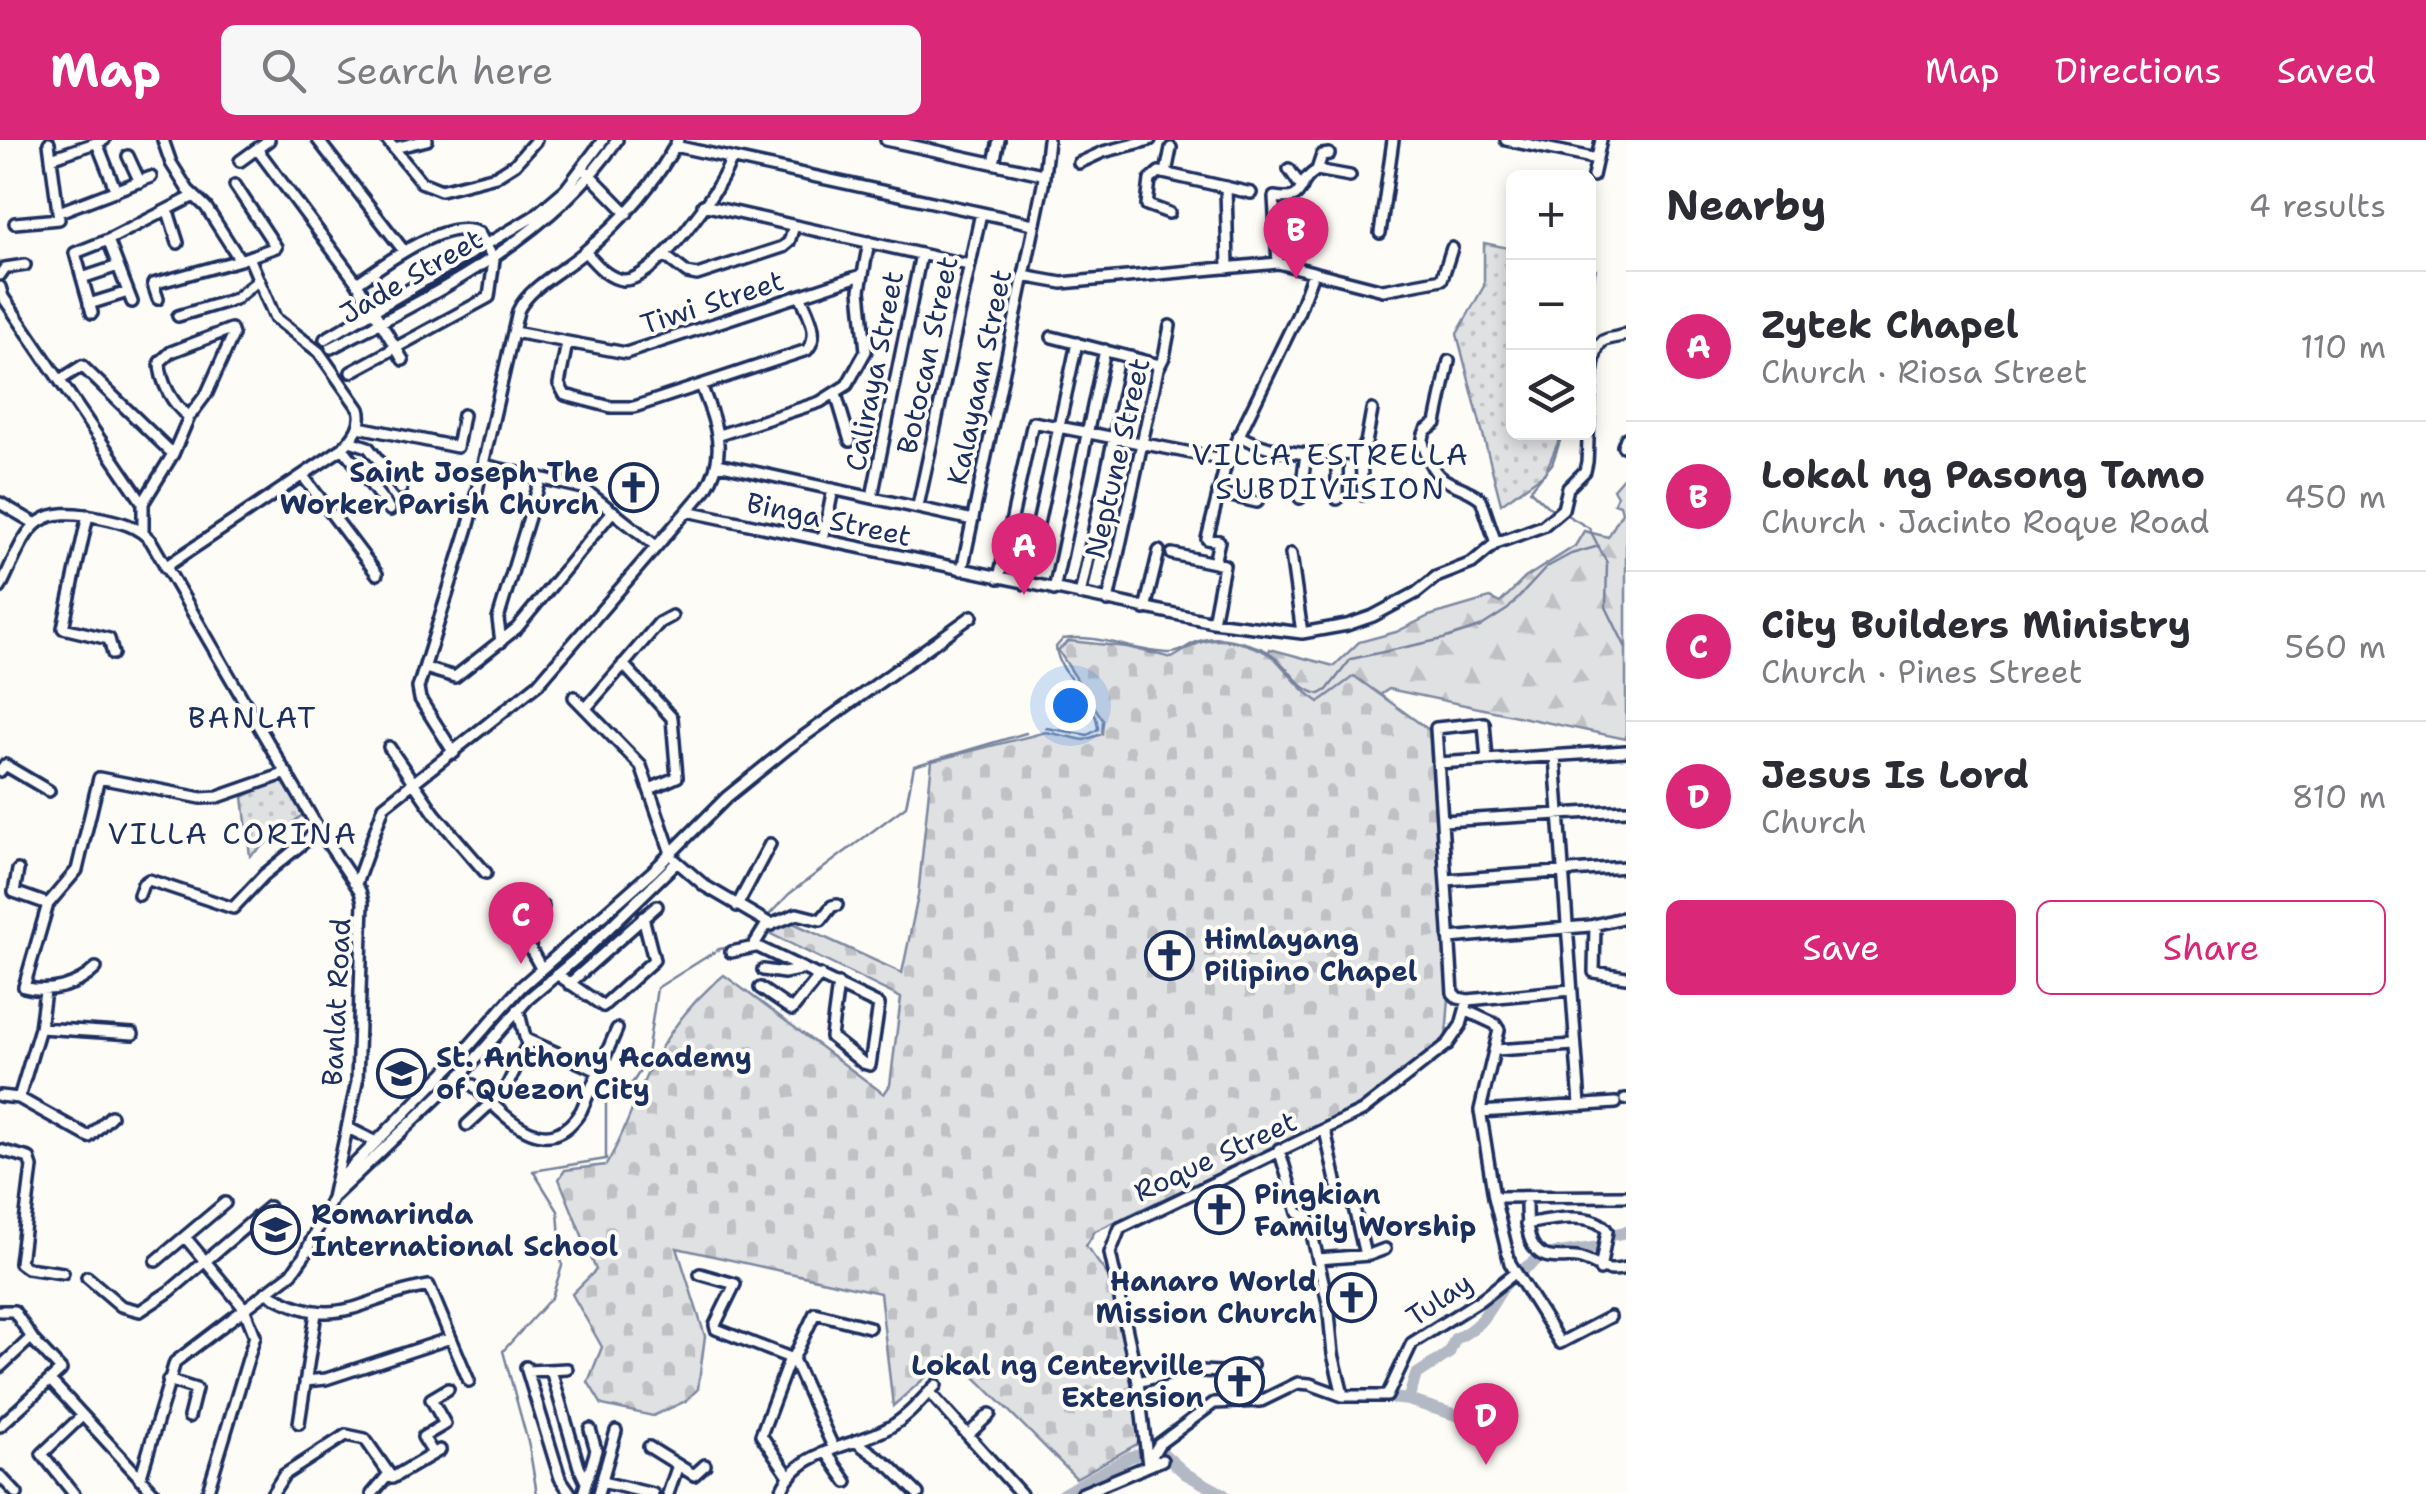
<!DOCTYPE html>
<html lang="en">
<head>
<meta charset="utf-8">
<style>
	body { margin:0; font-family:"Shantell Sans",sans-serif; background:#f7f7f7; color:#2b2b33 }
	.controls { position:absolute; right:30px; top:30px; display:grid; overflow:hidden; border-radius:15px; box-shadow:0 5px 15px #0003 }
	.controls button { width:90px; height:90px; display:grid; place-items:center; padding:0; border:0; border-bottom:2px solid #e1e1e2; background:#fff; color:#2b2b33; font:50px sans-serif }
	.you { position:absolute; left:1070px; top:565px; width:35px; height:35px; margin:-25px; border:8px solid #fff; border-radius:50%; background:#1a73e8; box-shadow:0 0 0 15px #1a73e833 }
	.badge { display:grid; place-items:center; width:65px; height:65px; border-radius:50%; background:#db2777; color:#fff; font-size:32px; font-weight:700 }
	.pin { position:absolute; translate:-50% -82px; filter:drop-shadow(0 2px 5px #0008) }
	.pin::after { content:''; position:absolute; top:52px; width:35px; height:30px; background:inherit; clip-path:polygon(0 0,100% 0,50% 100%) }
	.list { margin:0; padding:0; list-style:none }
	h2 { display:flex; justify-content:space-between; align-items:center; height:130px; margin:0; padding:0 40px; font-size:42px }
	h2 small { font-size:32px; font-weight:400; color:#7c7c81 }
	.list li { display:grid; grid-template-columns:65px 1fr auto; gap:30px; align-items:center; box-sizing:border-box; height:150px; padding:0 40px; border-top:2px solid #e1e1e2 }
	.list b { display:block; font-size:38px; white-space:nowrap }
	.list p { margin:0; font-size:32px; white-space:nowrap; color:#7c7c81 }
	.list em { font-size:32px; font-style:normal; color:#7c7c81 }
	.actions { display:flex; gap:20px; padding:30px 40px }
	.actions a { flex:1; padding:22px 0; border:2px solid #db2777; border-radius:15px; text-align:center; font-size:35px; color:#db2777 }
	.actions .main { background:#db2777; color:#fff }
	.icon { flex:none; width:55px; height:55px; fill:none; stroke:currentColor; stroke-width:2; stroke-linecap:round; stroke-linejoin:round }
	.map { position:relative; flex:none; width:1626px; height:1354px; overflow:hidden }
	header { display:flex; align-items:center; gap:60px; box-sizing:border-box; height:140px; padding:0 50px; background:#db2777; color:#fff }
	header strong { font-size:48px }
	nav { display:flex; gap:55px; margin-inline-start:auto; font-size:35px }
	.search { width:700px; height:90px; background:#f7f7f7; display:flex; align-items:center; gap:25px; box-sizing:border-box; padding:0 35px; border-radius:15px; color:#7c7c81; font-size:38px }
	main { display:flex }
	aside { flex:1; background:#fff }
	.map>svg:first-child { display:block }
	.grass { fill:url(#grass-dots); stroke:#7e88a0; stroke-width:2.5 }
	.forest { fill:url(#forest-firs); stroke:#7e88a0; stroke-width:2.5 }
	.cemetery { fill:url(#cemetery-stones); stroke:#7e88a0; stroke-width:2.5 }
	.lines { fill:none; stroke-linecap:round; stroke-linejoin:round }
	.stream { stroke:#76819c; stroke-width:2.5 }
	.river { stroke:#b3b8c5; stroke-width:12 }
	.minor-casing { stroke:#1b2f5e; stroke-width:16 }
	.minor { stroke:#fdfcf7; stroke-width:9 }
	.labels { text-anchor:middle; stroke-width:8; stroke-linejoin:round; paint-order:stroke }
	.street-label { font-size:28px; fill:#1b2f5e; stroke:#fdfcf7 }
	.poi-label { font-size:28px; font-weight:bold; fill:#1b2f5e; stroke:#fdfcf7; text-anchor:start }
	.neighbourhood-label { font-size:30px; letter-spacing:2.5px; fill:#1b2f5e; stroke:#fdfcf7 }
</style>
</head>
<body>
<header>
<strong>Map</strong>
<div class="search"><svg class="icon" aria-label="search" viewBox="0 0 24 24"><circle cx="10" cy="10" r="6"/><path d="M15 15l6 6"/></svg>Search here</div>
<nav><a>Map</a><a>Directions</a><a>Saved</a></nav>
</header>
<main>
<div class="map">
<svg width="1626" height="1354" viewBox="0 0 1626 1354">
	<defs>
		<pattern id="grass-dots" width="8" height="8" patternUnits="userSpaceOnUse" patternTransform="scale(2.5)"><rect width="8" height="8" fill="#e0e1e3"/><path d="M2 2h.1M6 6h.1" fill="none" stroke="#c0c1c5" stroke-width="1.8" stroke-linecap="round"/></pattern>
		<pattern id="forest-firs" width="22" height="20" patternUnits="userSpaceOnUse" patternTransform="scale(2.5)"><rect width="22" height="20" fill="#e0e1e3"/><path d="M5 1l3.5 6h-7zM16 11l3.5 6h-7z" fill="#c0c1c5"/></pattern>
		<pattern id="cemetery-stones" width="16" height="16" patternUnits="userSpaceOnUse" patternTransform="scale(2.5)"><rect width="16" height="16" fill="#e0e1e3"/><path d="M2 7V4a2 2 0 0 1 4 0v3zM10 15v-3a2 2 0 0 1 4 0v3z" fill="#c0c1c5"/></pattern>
	</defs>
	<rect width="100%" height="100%" fill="#fdfcf7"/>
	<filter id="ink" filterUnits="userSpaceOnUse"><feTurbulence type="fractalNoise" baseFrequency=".01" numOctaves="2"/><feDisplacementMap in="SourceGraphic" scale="20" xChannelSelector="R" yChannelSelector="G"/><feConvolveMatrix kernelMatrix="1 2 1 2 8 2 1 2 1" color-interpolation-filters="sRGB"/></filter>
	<g filter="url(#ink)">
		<!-- grass -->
		<path class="grass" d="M1484,103L1513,109L1514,292L1562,293L1545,333L1501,364L1457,194L1484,146Z
			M284,637L305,673L250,716L243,657Z"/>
		<!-- forest -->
		<path class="forest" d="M1626,334V599L1389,549L1380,555L1386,565L1328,575L1294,543L1279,521L1268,514L1270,509L1334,526L1359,502L1396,492L1429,476L1490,458L1500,463L1525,438L1575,406L1584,391L1608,397L1622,372L1620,365L1614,363L1617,356L1613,349Z"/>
		<!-- cemetery -->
		<path class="cemetery" d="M1069,501L1127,507L1172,518C1183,512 1195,502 1207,501C1229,497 1266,507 1280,524C1293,538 1302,551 1319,562L1354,536L1429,590L1449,858L1446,898L1367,964L1095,1091L1086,1106L1112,1141L1143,1291L1137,1304L1076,1338L952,1214L893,1266L880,1153L677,1108L705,1196L698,1249L686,1261L653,1276L602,1265L588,1242L602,1207L572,1154L596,1130L559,1039L565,1030L606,1025C627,991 636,953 655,918C673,886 696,857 724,835L884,954L890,945L901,858L771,794L780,777L902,833L918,756L932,621L1046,592L1084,600L1102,594L1103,580L1058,510Z"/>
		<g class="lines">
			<!-- stream -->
			<path class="stream" d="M1588,165L1596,129
				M1557,371L1547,366L1530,350L1552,324L1563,292
				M1565,374L1589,388L1607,423L1606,467L1626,508
				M1046,588L1088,595L1098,589C1097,558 1059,538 1056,507L1063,499C1099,493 1135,513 1171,513C1180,513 1184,508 1192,504C1214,493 1238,500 1260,508C1287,518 1295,551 1320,554L1327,550L1351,519L1443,499L1480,487L1508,469L1547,427L1571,414L1599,406
				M766,778L789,754L906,666L914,626L1026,593
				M537,1354L529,1306L503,1211L552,1157L562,1126L558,1071L533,1031L606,1019V962L613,953L633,942L646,922L657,848L719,809L744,805L761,784"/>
			<!-- river -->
			<path class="river" d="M1611,1095L1626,1092
				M1552,1114L1599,1107
				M1376,1256L1408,1260
				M1459,1276L1408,1260L1416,1235L1449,1213L1455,1199C1485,1185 1487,1170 1504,1146C1512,1136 1526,1128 1536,1120
				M1158,1309L1186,1334L1223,1354
				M1063,1354L1130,1317L1156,1309"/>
			<defs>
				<path id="minor" d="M163,0L171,23L188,50L206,67L240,120
					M318,0L404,111
					M387,0L421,42L441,50L496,36L515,24L536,0
					M886,0L1042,34
					M1506,0L1597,19
					M97,3L116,51
					M675,6L1033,84
					M394,8L427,0
					M257,9L357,143L403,220
					M128,16L140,42
					M51,18L104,0
					M240,21L269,0
					M994,23L999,0
					M1079,23L1103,12L1150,0
					M1289,29L1302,48
					M1317,30L1322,15L1329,14
					M587,32L627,73
					M1166,33L1171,8
					M1593,36L1601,0
					M1226,47L1228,128
					M703,65L969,125
					M168,71L178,103
					M59,72L151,37
					M1169,73L1147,65L1150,40L1159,32L1251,53
					M15,83L59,79L49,3
					M1380,93L1393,0
					M108,100L132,162
					M585,112C596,123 606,138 623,140C654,143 723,47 731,19
					M665,116L687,133L697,135L783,107L789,102L794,86
					M1278,123L1274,57C1310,62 1292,45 1317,30L1350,36
					M0,135L5,128L25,125
					M1023,136L1062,143L1278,123L1383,150L1442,139L1452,108
					M82,138L118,126
					M0,147L3,157L143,363
					M158,159L153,144L240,120L276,107L235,45
					M89,164L128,152
					M92,173L75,113L108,100L194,56
					M178,176L235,159L259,140
					M514,192L626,213L862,135
					M1052,197L1156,224L1158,229
					M325,199L533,77L566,49L603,0
					M567,203L559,244L565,255L611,267H634L807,210C821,194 808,174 801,157
					M331,208C433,155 551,98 617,0
					M1449,221L1436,283L1426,290C1421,299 1423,303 1426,313C1438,349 1457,340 1481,359L1496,403
					M351,232L489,157L494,120L479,93C447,76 383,125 357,143
					M60,240L82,226L173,314
					M836,254L850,301
					M359,287L457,307L463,275
					M719,295L820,262L847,245L866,211L860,150L869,102
					M1238,295C1271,315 1318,316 1356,314L1361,319L1363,355
					M350,301L368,307L401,349
					M1623,306L1626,298
					M343,308L390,370
					M1358,315L1366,303L1372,270
					M718,324L973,380
					M484,325L583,348L656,406
					M303,336L377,434
					M1218,353L1257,362
					M872,357L921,114
					M1300,358L1306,314
					M1337,359V316
					M0,363L36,384
					M918,366L981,73
					M687,371L1213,482L1302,493L1347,485L1373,476L1416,453L1436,437L1472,423L1496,403L1543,386L1563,369L1568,348L1585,331L1587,322C1589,301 1587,212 1603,201C1610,197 1619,198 1626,194
					M88,375L63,488L109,499L113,514
					M143,392V363L173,314L189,277L207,253L233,195L231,189L171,212L160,222C160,242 173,265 189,277
					M823,400L833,349
					M1172,414L1224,425L1213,482
					M1291,414L1302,493
					M1214,423L1219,401L1207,399L1227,320L1297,176L1313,133
					M165,427L343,308C353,297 364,284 359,269L319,212L275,178L249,117
					M962,430L1043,45L1048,0
					M999,438L1033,282L1227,320
					M1025,444L1077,203
					M0,448C28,391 30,362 102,378C121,382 138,386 151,401L319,690L360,751L363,762L357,942L332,1058L304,1116L292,1133L175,1222L140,1339
					M1054,450L1105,210
					M1080,455L1131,217
					M1108,461L1158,229L1164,217L1170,186
					M1145,469L1159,411
					M501,502L498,479L541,338
					M623,524L672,578L677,637L650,649
					M425,528L455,537L517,488L613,371
					M574,557L641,626L671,713
					M587,567L659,483L672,476
					M389,607L435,674L486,733
					M454,613L420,559L418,548L470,381L518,171C529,147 562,131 582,114C621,82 655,45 678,0
					M1555,616L1580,965
					M1487,620L1484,583L1436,588L1453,853L1458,858L1468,860L1571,850
					M1438,623L1626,611
					M0,631L5,625L49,651
					M1443,681L1626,670
					M675,720L705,746L772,785
					M18,730L14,752L48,764
					M1446,740L1626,727
					M356,744L384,666L538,544L706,349C729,313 715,282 701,245
					M139,755L143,744L149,740L233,768L264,735L319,690
					M837,765L832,766L821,780L797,774L765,787L754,805L879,865L870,925L863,923L831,897L838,844
					M737,766L770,704
					M1595,786L1594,832L1626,837
					M1449,798L1590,786L1626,777
					M731,812L755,807
					M96,828C78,846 49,854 24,847L48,764L77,730L99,638L201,658L218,657L287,633
					M541,828L531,810L526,785L543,767
					M763,830L784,833L803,829
					M558,835L603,866L654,820L643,777
					M569,844L657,766
					M760,848L792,870L820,835
					M1467,871L1495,884L1499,890L1480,970L1494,1057L1510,1123L1560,1203L1610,1177
					M40,888L133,894
					M528,900L598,931
					M1495,910L1575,905
					M473,945C503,974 546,1026 581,971L617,889
					M0,956L19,958L89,997L111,976
					M19,958L40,888L45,851
					M1625,959H1626
					M1480,972L1616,963
					M467,985L505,950L527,905L518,869
					M348,988L374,1001
					M1325,990L1339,1055
					M1279,1009L1298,1073L1308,1077L1328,1163L1333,1214L1342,1251
					M0,1010L29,1018L32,1027L20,1123L27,1128L63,1133
					M339,1040L456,921L521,847L653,731L727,657L789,607L972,476
					M334,1056L463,933L528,859L585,811L677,722
					M1494,1057L1626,1056
					M1352,1059L1365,1115
					M1526,1065C1526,1083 1527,1114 1550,1117C1560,1119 1572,1116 1581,1119C1602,1125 1601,1134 1626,1128
					M1526,1084C1548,1080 1594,1070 1607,1091L1600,1130
					M185,1097L244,1168L255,1196L207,1354
					M1318,1119L1369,1115L1385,1109
					M156,1121L225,1063
					M700,1134L735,1144L715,1185L716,1189L793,1219L834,1309
					M87,1137L121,1166L140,1171L170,1151L269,1067
					M266,1152C340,1195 358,1157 429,1146L469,1241
					M0,1171H14L34,1201L61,1230L0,1286
					M793,1219L815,1173L869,1187
					M0,1227L31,1198
					M526,1227L560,1338L571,1354
					M551,1230L579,1327L586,1342
					M528,1231L567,1229
					M50,1240L155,1354
					M168,1240L196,1249L189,1277
					M305,1241L326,1239L451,1198
					M1138,1242L1182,1230L1240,1233L1252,1225
					M929,1252L1021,1354
					M299,1283L316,1173
					M969,1294L990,1274
					M855,1301L891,1327L918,1354
					M649,1307L694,1335L705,1325
					M826,1312L847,1342
					M433,1313L423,1297L445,1284L431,1259L448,1249
					M1149,1321L1159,1304L1214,1263L1261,1261L1298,1243L1310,1244L1343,1256H1387L1412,1203L1480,1160L1515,1133
					M1148,1325L1138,1242L1110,1113L1120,1088L1362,971L1448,904L1461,885L1468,860
					M0,1336L17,1354
					M789,1336L761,1295L790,1218
					M602,1342L653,1354
					M74,1354L42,1314L82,1276
					M272,1354L284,1335L346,1295L365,1299L392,1338L440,1310
					M372,1354L389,1334
					M583,1354L596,1310L590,1289
					M598,1354L616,1291
					M668,1354L678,1325
					M780,1354C796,1308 854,1308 890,1287C908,1277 922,1259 936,1245
					M1081,1354L1162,1320"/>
			</defs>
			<!-- minor casing -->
			<use href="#minor" class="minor-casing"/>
			<!-- minor -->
			<use href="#minor" class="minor"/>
		</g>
	</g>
	<!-- icons -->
	<defs>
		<symbol id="church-ring" viewBox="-11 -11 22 22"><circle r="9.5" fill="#fdfcf7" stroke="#1b2f5e" stroke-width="1.5"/><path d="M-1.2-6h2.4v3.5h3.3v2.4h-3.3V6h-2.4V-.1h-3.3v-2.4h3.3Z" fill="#1b2f5e"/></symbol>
		<symbol id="school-ring" viewBox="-11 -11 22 22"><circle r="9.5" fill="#fdfcf7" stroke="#1b2f5e" stroke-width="1.5"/><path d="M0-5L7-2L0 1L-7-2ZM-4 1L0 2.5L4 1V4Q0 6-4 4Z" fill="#1b2f5e"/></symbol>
	</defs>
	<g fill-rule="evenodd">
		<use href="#church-ring" x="606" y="320" width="55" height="55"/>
		<use href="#church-ring" x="1142" y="788" width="55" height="55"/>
		<use href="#school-ring" x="374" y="906" width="55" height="55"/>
		<use href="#church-ring" x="1192" y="1042" width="55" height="55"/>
		<use href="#school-ring" x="248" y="1062" width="55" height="55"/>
		<use href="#church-ring" x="1324" y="1130" width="55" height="55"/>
		<use href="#church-ring" x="1212" y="1214" width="55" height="55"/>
	</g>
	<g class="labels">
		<!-- street labels -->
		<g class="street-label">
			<text transform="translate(411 136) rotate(-30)" y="10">Jade Street</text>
			<text transform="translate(712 162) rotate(-18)" y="10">Tiwi Street</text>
			<text transform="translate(927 215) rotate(-78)" y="10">Botocan Street</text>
			<text transform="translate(874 231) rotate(-79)" y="10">Caliraya Street</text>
			<text transform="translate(979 237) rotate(-78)" y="10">Kalayaan Street</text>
			<text transform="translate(1117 318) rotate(-77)" y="10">Neptune Street</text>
			<text transform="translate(829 379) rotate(12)" y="10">Binga Street</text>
			<text transform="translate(336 862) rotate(-87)" y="10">Banlat Road</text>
			<text transform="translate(1215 1016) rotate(-25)" y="10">Roque Street</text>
			<text transform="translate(1439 1159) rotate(-34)" y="10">Tulay</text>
		</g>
		<!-- poi labels -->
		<g class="poi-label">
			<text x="599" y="342" text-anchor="end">Saint Joseph The<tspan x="599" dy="32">Worker Parish Church</tspan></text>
			<text x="1204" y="809">Himlayang<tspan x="1204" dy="32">Pilipino Chapel</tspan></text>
			<text x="436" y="927">St. Anthony Academy<tspan x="436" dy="32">of Quezon City</tspan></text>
			<text x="1254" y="1064">Pingkian<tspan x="1254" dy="32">Family Worship</tspan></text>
			<text x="311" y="1084">Romarinda<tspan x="311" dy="32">International School</tspan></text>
			<text x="1317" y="1151" text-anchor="end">Hanaro World<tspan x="1317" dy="32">Mission Church</tspan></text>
			<text x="1204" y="1235" text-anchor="end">Lokal ng Centerville<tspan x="1204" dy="32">Extension</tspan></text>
		</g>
		<!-- neighbourhood labels -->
		<g class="neighbourhood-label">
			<text x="1331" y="325">VILLA ESTRELLA<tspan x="1331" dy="34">SUBDIVISION</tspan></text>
			<text x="253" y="588">BANLAT</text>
			<text x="233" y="704">VILLA CORINA</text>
		</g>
	</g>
</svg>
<div class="controls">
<button>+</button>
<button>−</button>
<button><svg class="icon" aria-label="layers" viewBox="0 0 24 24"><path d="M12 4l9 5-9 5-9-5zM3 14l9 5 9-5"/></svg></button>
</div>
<div class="you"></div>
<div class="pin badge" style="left:1024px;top:455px">A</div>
<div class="pin badge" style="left:1296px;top:139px">B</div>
<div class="pin badge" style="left:521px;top:824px">C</div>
<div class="pin badge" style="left:1486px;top:1325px">D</div>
</div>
<aside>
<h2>Nearby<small>4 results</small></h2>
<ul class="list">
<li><span class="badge">A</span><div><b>Zytek Chapel</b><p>Church · Riosa Street</p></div><em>110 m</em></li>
<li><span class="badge">B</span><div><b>Lokal ng Pasong Tamo</b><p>Church · Jacinto Roque Road</p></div><em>450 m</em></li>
<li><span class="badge">C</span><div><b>City Builders Ministry</b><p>Church · Pines Street</p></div><em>560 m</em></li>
<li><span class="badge">D</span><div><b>Jesus Is Lord</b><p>Church</p></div><em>810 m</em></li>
</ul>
<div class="actions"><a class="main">Save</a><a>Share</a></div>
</aside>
</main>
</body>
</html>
